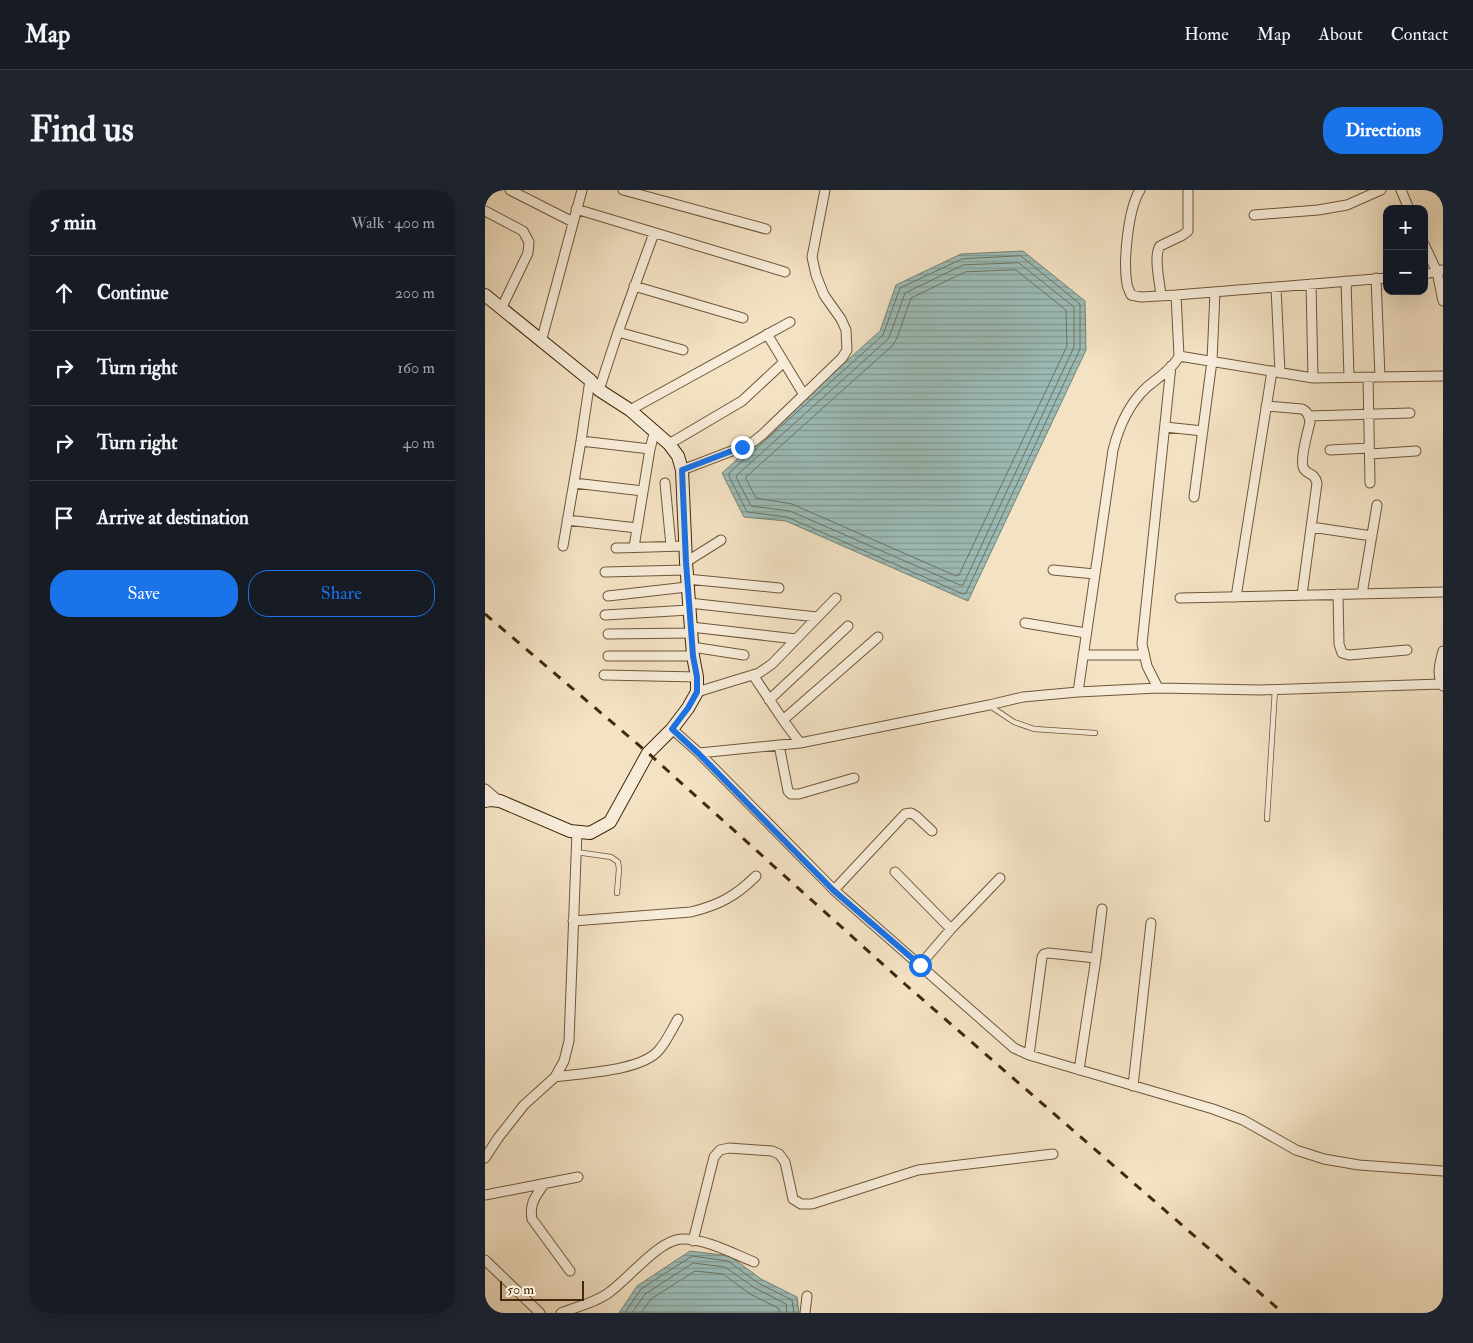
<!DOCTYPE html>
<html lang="en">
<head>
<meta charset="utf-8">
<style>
	body { margin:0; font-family:"IM FELL Double Pica",serif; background:#20242c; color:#f1f3f6 }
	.controls { position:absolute; right:15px; top:15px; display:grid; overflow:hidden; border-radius:10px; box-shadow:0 5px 20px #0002 }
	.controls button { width:45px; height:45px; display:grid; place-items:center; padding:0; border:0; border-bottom:1px solid #363941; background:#171b24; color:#f1f3f6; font:25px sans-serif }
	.scale { position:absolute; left:15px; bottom:12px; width:84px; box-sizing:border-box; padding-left:5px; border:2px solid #432908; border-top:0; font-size:14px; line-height:18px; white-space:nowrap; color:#432908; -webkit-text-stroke:4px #f7ecd9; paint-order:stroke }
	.stop { position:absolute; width:15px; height:15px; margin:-11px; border:4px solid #1a73e8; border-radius:50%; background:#fff }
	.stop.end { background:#1a73e8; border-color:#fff; box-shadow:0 1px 5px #0008 }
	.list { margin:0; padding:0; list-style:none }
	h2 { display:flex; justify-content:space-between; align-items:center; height:65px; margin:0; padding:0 20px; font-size:21px }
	h2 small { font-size:16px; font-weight:400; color:#9ea1a6 }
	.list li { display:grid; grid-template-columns:32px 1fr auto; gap:15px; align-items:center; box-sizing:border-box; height:75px; padding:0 20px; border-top:1px solid #363941 }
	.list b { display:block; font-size:19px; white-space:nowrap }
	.list em { font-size:16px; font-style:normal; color:#9ea1a6 }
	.actions { display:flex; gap:10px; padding:15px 20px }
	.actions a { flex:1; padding:11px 0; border:1px solid #1a73e8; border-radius:20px; text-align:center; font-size:18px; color:#1a73e8 }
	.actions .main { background:#1a73e8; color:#fff }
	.icon { flex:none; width:28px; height:28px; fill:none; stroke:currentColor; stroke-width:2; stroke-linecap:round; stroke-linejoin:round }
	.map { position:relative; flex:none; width:958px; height:1123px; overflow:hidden; border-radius:20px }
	header { display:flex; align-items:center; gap:30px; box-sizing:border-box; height:70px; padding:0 25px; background:#171b24; border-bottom:1px solid #363941 }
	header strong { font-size:24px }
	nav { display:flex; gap:28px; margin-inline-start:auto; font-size:18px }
	.intro { display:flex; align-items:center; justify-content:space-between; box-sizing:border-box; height:120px; padding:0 30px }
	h1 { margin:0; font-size:35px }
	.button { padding:12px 22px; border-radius:20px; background:#1a73e8; color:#fff; font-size:18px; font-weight:700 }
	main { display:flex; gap:30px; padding:0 30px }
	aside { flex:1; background:#171b24; border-radius:20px; box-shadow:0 5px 20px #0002 }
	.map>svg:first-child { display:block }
	.water { fill:url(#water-rules); stroke:#788272 }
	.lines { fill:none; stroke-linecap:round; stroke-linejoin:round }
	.shore { stroke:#707360; stroke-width:1 }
	.lane-casing { stroke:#6f5737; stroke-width:6 }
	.street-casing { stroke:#6f5737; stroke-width:11 }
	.secondary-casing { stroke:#432908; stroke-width:14 }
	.lane { stroke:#f7ecd9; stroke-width:4.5 }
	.street { stroke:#f7ecd9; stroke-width:9 }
	.secondary { stroke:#f7ecd9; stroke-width:12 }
	.rail { stroke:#432908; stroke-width:3; stroke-dasharray:9 9; stroke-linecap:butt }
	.route { stroke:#1a73e8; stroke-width:6 }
</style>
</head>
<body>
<header>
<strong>Map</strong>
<nav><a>Home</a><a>Map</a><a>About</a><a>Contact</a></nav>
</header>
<div class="intro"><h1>Find us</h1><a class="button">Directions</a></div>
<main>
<aside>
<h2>5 min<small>Walk · 400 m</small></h2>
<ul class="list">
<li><svg class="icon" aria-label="ahead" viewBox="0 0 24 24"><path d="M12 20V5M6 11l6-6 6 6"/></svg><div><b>Continue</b></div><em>200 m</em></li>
<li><svg class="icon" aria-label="right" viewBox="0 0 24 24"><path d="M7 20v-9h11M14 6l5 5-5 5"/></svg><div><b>Turn right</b></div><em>160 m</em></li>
<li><svg class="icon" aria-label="right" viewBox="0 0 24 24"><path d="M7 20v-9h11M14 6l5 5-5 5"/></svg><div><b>Turn right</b></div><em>40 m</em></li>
<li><svg class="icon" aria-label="arrive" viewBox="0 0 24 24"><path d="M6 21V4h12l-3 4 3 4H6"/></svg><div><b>Arrive at destination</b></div></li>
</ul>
<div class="actions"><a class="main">Save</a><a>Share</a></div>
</aside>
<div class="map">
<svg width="958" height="1123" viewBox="0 0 958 1123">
	<defs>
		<pattern id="water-rules" width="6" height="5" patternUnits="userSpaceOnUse" patternTransform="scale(1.25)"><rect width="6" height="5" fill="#9cbdb9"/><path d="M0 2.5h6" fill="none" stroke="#819a94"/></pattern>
	</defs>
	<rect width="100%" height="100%" fill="#f3e2c4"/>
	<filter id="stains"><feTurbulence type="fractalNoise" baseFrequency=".004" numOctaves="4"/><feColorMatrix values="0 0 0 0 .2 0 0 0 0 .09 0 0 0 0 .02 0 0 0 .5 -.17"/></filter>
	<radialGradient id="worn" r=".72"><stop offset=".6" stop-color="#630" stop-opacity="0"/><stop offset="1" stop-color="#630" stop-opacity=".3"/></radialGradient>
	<!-- water -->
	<path class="water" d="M538,61L600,111L601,160L483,411L301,331L259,327L237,283L395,141L411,95L476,64Z
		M205,1061L245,1066L276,1089L312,1107L314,1123H134L152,1096Z"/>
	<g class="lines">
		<!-- shore -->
		<path class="shore" d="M536,66L595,114V159L481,403L478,404L302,327L262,322L244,286V283L398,145L415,98L477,69Z
			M534,73L589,117V157L478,395H475L305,321L266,316L251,287L252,285L403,149L405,145L420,103L478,75Z
			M531,80L581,120L582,156L474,385L471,386L307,314L271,308L261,289V287L408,155L412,148L426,108L480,82Z
			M140,1123L156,1099L207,1066L243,1071L273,1093L307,1110L309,1123
			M147,1123L160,1104L208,1073L240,1077L270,1098L301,1114L302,1123
			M156,1123L166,1109L210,1081L238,1084L265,1104L293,1118L295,1123"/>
		<defs>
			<path id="lane" d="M505,516L529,532L549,539L610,543
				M782,629L790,499
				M91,662L126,667L133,672L134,679L132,703"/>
			<path id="street" d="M25,0L88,32
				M138,0L281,39
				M655,0C643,19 638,72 642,94C642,98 645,101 646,105L656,107L691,105L902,88
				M916,0L924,19
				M91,19L300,82
				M0,21L38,41L44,52L43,63L16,119
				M769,25L833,20L862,15L896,0
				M939,54L952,82L958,111
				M939,84L958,80
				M891,88L895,187
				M861,91L864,187
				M826,94L828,188
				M149,96L258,128
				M791,97L795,183
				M676,106C675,93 668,66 675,56L698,45L703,41V0
				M133,142L198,160
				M282,144L319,205
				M56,152L97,0
				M694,166L828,188L958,186
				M883,187L885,293
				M114,200L133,142L169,43
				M781,216L817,219C823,222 824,226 825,232C823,241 814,272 819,279C824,286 829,282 832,293L817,405
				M145,220L305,132
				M824,226L925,223
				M680,237L718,241
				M96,251L165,259
				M184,254L257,211L299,172
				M845,260L884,258
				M885,264L931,261
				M197,280L257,257L268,252L278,244L357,168L362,160L361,140L356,129L339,105L331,85L327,67L340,0
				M89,293L158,301
				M180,293L186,356
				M709,307L727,171L730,102
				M82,330L152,338
				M826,337L887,346
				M78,356L96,251L105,190
				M149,357L165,259L170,240
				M131,358L200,356
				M201,372L236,350
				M568,380L610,384
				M120,382L201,380
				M202,389L294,398
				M853,404L854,454L857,463L864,465L922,460
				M877,404L892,315
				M123,406L202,397
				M751,407L787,181
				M695,408L958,402
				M204,413L332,427
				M120,425L204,420
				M540,433L601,443
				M206,437L311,449
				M123,444L206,443
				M207,457L259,465
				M958,461C955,472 951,485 958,496
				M598,465H659
				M123,466H208
				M119,485L212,487
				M268,485L298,530L315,553
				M673,498L662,476L657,454L686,176
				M212,502L274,483L287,474L351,408
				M593,502L628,260C634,236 643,215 661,198C671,189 689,178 694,166L691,105
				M284,510L363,436
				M298,530L393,447
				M187,539L214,563L349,700L529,858L544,865L728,919L758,930L811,960L839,969L874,975L958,981
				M294,555L303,601L306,604H314L369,588
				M214,563L315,553L504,515L538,507L593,502L673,498L775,500L956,494
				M0,599L14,611
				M410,682L466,739
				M349,700L420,624L426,623L431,626L447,641
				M88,731L206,722C234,715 251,706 271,686
				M435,775L466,739L515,688
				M544,865L557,767L559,764L563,763L611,768
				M594,880L611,768L617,719
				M70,887C97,883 157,881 174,860C182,851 187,839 193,829
				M648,896L666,733
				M0,968L13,948L39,915L70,887L79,871L84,851L92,642
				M59,994C51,1006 44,1013 47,1029L85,1081
				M0,1005L93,987
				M208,1051L229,967L235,960L244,958L287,961L294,964L300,972L308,1009L316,1014H327L433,980L568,964
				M0,1070L55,1123
				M76,1123C91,1117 109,1113 122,1104C143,1090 172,1051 196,1049C219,1048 249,1064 269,1072
				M320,1123L322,1106"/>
			<path id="secondary" d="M0,105L105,190L114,200L145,220L184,254L193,266L197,280L201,372L208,466L212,487V502L203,518L187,539L163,563L125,632L105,643L85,641L15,611L5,610L0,611"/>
		</defs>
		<!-- lane casing -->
		<use href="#lane" class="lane-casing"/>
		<!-- street casing -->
		<use href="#street" class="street-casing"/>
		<!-- secondary casing -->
		<use href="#secondary" class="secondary-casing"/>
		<!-- lane -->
		<use href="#lane" class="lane"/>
		<!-- street -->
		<use href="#street" class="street"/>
		<!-- secondary -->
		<use href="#secondary" class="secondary"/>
		<!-- rail -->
		<path class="rail" d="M0,424L163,563L421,795L798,1123"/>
	</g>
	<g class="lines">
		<!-- route -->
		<path class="route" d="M257,257L197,280L201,372L208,466L212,487V502L203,518L187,539L214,564L348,700L435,775"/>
	</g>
	<rect width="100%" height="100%" filter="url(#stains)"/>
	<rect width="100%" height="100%" fill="url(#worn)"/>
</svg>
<div class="controls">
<button>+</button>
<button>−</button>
</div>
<div class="scale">50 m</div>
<div class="stop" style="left:435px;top:775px"></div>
<div class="stop end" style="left:257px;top:257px"></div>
</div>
</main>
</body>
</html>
